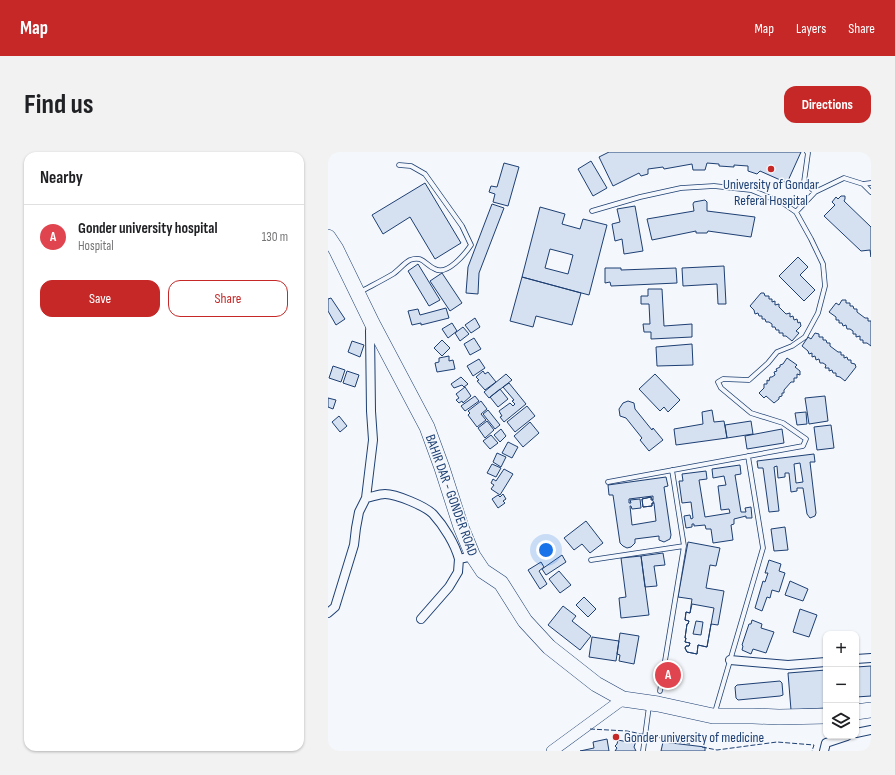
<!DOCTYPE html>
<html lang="en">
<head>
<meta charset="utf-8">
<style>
	body { margin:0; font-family:"Sofia Sans Condensed",sans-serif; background:#f2f2f2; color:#202124 }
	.controls { position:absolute; right:12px; bottom:12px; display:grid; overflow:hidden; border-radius:8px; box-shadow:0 1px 3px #0004 }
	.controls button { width:36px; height:36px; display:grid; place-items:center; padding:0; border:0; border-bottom:1px solid #e0e0e0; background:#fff; color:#202124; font:20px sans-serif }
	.you { position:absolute; left:218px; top:398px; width:14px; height:14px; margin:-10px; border:3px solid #fff; border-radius:50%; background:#1a73e8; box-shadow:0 0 0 6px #1a73e833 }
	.badge { display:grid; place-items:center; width:26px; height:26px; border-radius:50%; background:#c62828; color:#fff; font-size:13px; font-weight:700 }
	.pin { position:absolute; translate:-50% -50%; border:2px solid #fff; box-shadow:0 1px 4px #0006 }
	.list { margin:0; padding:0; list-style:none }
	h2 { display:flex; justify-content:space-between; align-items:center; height:52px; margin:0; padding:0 16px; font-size:17px }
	h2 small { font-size:13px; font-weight:400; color:#757577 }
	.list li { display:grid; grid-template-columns:26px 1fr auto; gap:12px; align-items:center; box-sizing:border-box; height:64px; padding:0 16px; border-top:1px solid #e0e0e0 }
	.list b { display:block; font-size:15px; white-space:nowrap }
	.list p { margin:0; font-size:13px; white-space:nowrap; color:#757577 }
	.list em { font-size:13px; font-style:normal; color:#757577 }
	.actions { display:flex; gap:8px; padding:12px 16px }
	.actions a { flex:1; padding:9px 0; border:1px solid #c62828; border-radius:12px; text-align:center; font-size:14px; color:#c62828 }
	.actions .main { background:#c62828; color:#fff }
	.icon { flex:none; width:22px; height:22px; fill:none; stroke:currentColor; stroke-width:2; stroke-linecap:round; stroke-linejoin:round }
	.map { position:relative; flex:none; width:543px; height:599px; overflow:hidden; border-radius:12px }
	header { display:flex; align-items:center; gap:24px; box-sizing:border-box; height:56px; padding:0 20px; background:#c62828; color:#fff }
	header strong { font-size:19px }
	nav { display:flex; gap:22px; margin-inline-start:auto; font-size:14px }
	.intro { display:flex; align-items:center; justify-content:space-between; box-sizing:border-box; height:96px; padding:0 24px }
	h1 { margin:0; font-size:28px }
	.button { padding:10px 18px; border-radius:12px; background:#c62828; color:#fff; font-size:14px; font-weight:700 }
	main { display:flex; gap:24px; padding:0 24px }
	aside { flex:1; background:#fff; border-radius:12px; box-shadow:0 1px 3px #0004 }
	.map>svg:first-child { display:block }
	.building { fill:#d5e0f0; stroke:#1d3f73; fill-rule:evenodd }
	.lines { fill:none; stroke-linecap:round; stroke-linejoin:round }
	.lane-casing { stroke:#1d3f73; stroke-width:5.5 }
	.street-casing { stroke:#1d3f73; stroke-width:10 }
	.secondary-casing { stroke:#1d3f73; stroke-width:12 }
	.highway-casing { stroke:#1d3f73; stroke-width:16 }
	.lane { stroke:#f4f7fb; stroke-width:4 }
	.street { stroke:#f4f7fb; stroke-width:8 }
	.secondary { stroke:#f4f7fb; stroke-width:11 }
	.highway { stroke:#f4f7fb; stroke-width:15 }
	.fence { stroke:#1d3f73; stroke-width:1; stroke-dasharray:5 2; stroke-linecap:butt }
	.poi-dot { fill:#c62828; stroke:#f4f7fb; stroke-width:1.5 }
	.labels { text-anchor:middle; stroke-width:3; stroke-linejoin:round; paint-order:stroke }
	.poi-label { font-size:14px; fill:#1d3f73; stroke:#f4f7fb }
	.street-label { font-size:14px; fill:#1d3f73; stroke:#f4f7fb }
</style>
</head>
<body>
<header>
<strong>Map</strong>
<nav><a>Map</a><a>Layers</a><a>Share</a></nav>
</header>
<div class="intro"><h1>Find us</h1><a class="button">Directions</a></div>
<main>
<aside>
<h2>Nearby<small></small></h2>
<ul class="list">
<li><span class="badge" style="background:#e0444e">A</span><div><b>Gonder university hospital</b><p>Hospital</p></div><em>130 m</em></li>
</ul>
<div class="actions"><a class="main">Save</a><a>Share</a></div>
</aside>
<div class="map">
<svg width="543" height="599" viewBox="0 0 543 599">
	<rect width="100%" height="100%" fill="#f4f7fb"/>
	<!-- building -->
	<path class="building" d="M281,0H473L459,31L432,19L429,22L420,19V14L406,13V15L391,14V12L379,11L377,18H365L364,12L336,17L335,15L320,17V22L313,24L311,21L285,34L271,5Z
		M263,9L279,36L265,44L250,17Z
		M176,11L191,15L180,54L165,50L167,42L161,40L163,34L169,35Z
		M97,31L133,91L107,107L82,65L55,82L44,63Z
		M513,44H517V47L516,49L543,75V105L542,98L533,99L496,64L507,53L504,50L508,45L510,47Z
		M377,48L379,50V59L427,65L423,85L380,79L379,81H368V79L324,88L319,67L366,59L365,52L366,50Z
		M164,52L176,56L151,121L150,142L138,141L140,115Z
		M307,54L315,99L296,102L294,87L287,89L284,72L292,70L289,57Z
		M212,55L237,62L234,72L252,77L255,67L279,73L261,143L194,125ZM222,97L245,103L240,122L217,116Z
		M470,105L480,115L472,123L487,138L476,149L451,124Z
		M90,112L112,148L101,154L80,119Z
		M396,114L398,152H390L389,132L355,134L354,116Z
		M277,116H293V118L348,116L349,131L283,134L282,130L277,131Z
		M114,121L134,151L122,159L102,129Z
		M194,125L253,141L244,173L208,164L205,175L182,169Z
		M320,137H334L336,174L364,172V185L323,187V180H316L315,172H322L321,152H313V144H320Z
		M433,141H436L437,144H441V147H444V150L447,149V153L451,152V155L458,162L462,161V165L465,164L466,168L469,167L470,171L472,170L473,174L468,179L471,181L464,189L458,184H455V181H451V178H448L447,175H444V172L441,170H438L437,167H434V164H431L430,161L427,162L426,158L422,154Z
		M3,146L17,167L8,173L0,159V147Z
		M514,148H518V151H522V154H525L526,157H529V160L537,166H540V169H543V194L539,191H535V188H532V184L528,185V182H525V179L522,177H519L518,173L515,174L514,171H511V168H508V165L501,160L508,151L511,153Z
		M118,156L121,166L93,173V171L84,173L80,159L90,157L92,163Z
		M147,166L152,175L143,181L137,173Z
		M124,171L129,179L120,186L114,177Z
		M135,175L141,182L132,189L127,181Z
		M487,181L491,182V185H495V188H498L499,191H502V194L510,200H513V203H516V206L519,205L520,208H523V211L527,212L528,215L517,229L512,225L508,224V221H505L504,218L501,219V216H497L498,213L495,211H492L491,207L488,208L487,204L484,205V201L481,202L480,199L474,194L480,185L483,187Z
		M146,186L153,197L142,203L136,192Z
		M114,188L122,196L114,204L106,196Z
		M24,189L36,193L32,205L20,200Z
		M364,192L365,213L329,214L328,195Z
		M121,204V209L125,208L127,217L109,220L107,211L111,210V206Z
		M459,206L469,213L467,215L472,219V223L469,222V226H466V230H463L456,238V241H454V244L451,245V247L446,251L438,244L436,246L431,241L436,236V232H439V228L441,229L442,225H444L447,223L446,220L449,219L448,217L452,215V213L455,212Z
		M151,207L157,216L145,224L139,214Z
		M5,214L17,218L13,230L1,226Z
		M19,219L31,223L27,235L15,231Z
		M155,219L157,222L160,220L168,230L157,238L149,229L151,228L148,225Z
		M178,222L184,228L161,246L156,240Z
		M327,222L352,248L340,260L336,255L332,259L311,237Z
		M133,225L140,232L136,235L134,233L126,236L123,232Z
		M181,231L198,252L176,270L172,265L174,264L171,259L182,251L185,254L187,252L184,249L186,248L175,235Z
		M137,235L143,244L135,251L134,249L131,251L128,248L131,246L128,242Z
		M172,237L180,247L170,255L162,245Z
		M147,244L151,249L137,259L133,254Z
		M497,244L500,269L481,272L477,246Z
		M0,246L8,248L5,257L0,255Z
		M153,249L159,257L153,262L158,268L149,275L140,263L142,261L140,259Z
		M300,249L306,251L307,257L324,278L325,276L335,288L321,299L312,288L314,286L298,266L292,264L291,257L295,251Z
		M199,254L207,264L187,280L179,270Z
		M160,258L172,273L167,277L155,262Z
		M384,258L386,270L396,269L399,286L348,293L346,277L375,272L374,260Z
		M478,260L479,272L469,273L467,261Z
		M11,264L19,274L12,280L4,270Z
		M159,269L166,278L157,286L150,276Z
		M423,269L425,282L399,286L397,273Z
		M202,270L211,281L195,295L186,284Z
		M503,273L506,296L489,298L486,275Z
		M173,277L178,284L172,290L166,283Z
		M454,277L456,291L419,297L417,284Z
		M163,283L170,291L162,297L155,289Z
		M180,290L190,295L184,306L174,301Z
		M169,301L178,305L173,315L165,310Z
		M486,302L487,310H482L488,361L487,364L482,366L479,362L475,336H469V339L463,340L461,321H457V325L450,326L449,314L446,315L451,359L441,360L435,316H430L429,309ZM472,311L475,330L468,331L466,312Z
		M164,312L173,316L168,325L159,321Z
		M412,313L413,322L407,323L413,360H418L417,356L423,355L424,366H418V364L406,367V372L403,373L405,388L385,391L383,377H378L377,373L366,374V372H364V375L358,376L356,364L362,363L363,367L365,366L363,350L354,351L351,329H355L354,322L378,319L379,327L371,328L377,365L402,361L401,357L393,358L390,334L398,333L396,324L385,326L384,317Z
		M176,317L185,322L172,343L163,337L166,333L163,331L165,327L168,329Z
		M338,325L340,334L336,335L343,383L342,387L336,390L331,388V384L307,387V391L303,395L299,396L295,394L292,391L285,343H281L280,333ZM325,344V348H323V345L314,347L315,355L324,354V351H326L328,369L304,373L302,354H303L304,357L313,356L312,347L302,348L303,351H301V347Z
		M175,342L178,347L175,349L177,351L170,356L164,347L170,343L172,345Z
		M323,345L326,351H324V354L315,355L314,347Z
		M258,369L275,391L262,401L254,392L246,398L236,386Z
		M457,375L460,398L446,399L443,377Z
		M360,390L392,396L388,414L382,413L378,436L396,439L390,473L383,472L379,495L370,493L369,502L359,500L357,496L358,494H361L362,491L357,490L358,486H357L359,472H360L361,469L357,468L358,460L362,461L364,447L350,445Z
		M335,401L337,413L326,414L329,434L317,435L313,404Z
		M234,403L238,410L218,423L214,417Z
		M313,404L321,463L293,466L291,446L298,445L293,406Z
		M441,408L453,412L451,419L457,421L451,440L444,438L442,446L439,445L434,459L427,456L435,429L437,430L440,421H437Z
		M213,410L216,415L211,419L219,432L212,437L200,418Z
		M231,419L243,433L232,441L221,427Z
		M462,429L480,437L475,449L457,443Z
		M256,445L268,457L260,465L248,453Z
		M364,452L386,456L379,495L370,493L369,502L359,500L357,496L358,494H361L362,491L357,490L358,486H357L359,472H360L361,469L357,468L358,460L362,461ZM368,469L375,470L373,483L365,482Z
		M235,454L248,464L244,469L263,484L252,498L220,473Z
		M472,457L489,463L481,485L465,480Z
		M424,468L434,472L433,476L446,480L438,501L425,497L423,502L414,498L415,494L414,493L421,472H423Z
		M292,481L311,484L306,512L291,509L292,503L289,502Z
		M264,485L291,489L288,509L261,505Z
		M543,514V544L528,545V515Z
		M498,518V556L463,558L460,521Z
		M452,529L454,531L455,543L452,544L410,548L408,546L407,535L409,533Z
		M279,587L281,599H252L266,596L265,590Z
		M300,587L308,589L306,595L308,599H287L289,596L287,594L289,592L290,588L300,590Z
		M335,590L377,595V599H333Z"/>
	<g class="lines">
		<defs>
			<path id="lane" d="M479,0L480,1L476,30L487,40
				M535,32L543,40
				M264,59L312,45L353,36L386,34L423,38L455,51L468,60L483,87L495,112L497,134L490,161L477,185L464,194L449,200L440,211L421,228L395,227L390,230L393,236L423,261L455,271L478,287L475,294L280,330
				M468,60L487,40L516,26L535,32L543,31
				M32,140C43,134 55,128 65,122C71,118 76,111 82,108C95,103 97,113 107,117C119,124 137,102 143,93L134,74L97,22L83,14L71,13
				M263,408L356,394
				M332,539L356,394L344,318
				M387,560L435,396L420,304
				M315,599L321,554"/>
			<path id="street" d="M38,346L45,288L43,259L42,179L43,173
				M0,461L7,455L26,393L28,376L31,360L38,346C44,345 51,342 57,342C68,342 97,354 105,362C116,374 127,392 131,407L145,404
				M93,467L121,435L130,420L131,407
				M528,507L543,506
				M402,508L460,513L498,510
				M528,581L543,578
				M496,599L498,591L519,584"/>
			<path id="secondary" d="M224,599L295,547"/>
			<path id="highway" d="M0,85L8,97L44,171L99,275L114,316L133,375L145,404L155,419L173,431L197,469L221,495L268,532L295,547L330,552L385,564H425L451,565L498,564
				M528,560L543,558"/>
		</defs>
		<!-- lane casing -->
		<use href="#lane" class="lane-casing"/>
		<!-- street casing -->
		<use href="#street" class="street-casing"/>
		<!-- secondary casing -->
		<use href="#secondary" class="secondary-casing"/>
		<!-- highway casing -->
		<use href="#highway" class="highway-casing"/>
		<!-- lane -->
		<use href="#lane" class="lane"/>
		<!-- street -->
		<use href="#street" class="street"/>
		<!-- secondary -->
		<use href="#secondary" class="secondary"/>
		<!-- highway -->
		<use href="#highway" class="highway"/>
		<!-- fence -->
		<path class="fence" d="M262,577L299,579L362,592
			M374,595L389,598L449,590L486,593L484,599"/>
	</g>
	<!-- markers -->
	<g class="poi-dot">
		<circle cx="443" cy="17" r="4"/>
		<circle cx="288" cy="585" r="4"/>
	</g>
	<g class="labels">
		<!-- poi labels -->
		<g class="poi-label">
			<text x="443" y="37">University of Gondar<tspan x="443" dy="16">Referal Hospital</tspan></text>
			<text x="296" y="590" text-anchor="start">Gonder university of medicine</text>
		</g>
		<!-- street labels -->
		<g class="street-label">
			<text transform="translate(124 343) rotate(70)" y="5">BAHIR DAR - GONDER ROAD</text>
		</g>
	</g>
</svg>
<div class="controls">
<button>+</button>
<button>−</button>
<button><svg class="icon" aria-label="layers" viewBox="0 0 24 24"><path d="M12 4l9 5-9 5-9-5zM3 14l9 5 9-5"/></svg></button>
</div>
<div class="you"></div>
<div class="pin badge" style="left:340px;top:523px;background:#e0444e">A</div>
</div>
</main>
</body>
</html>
